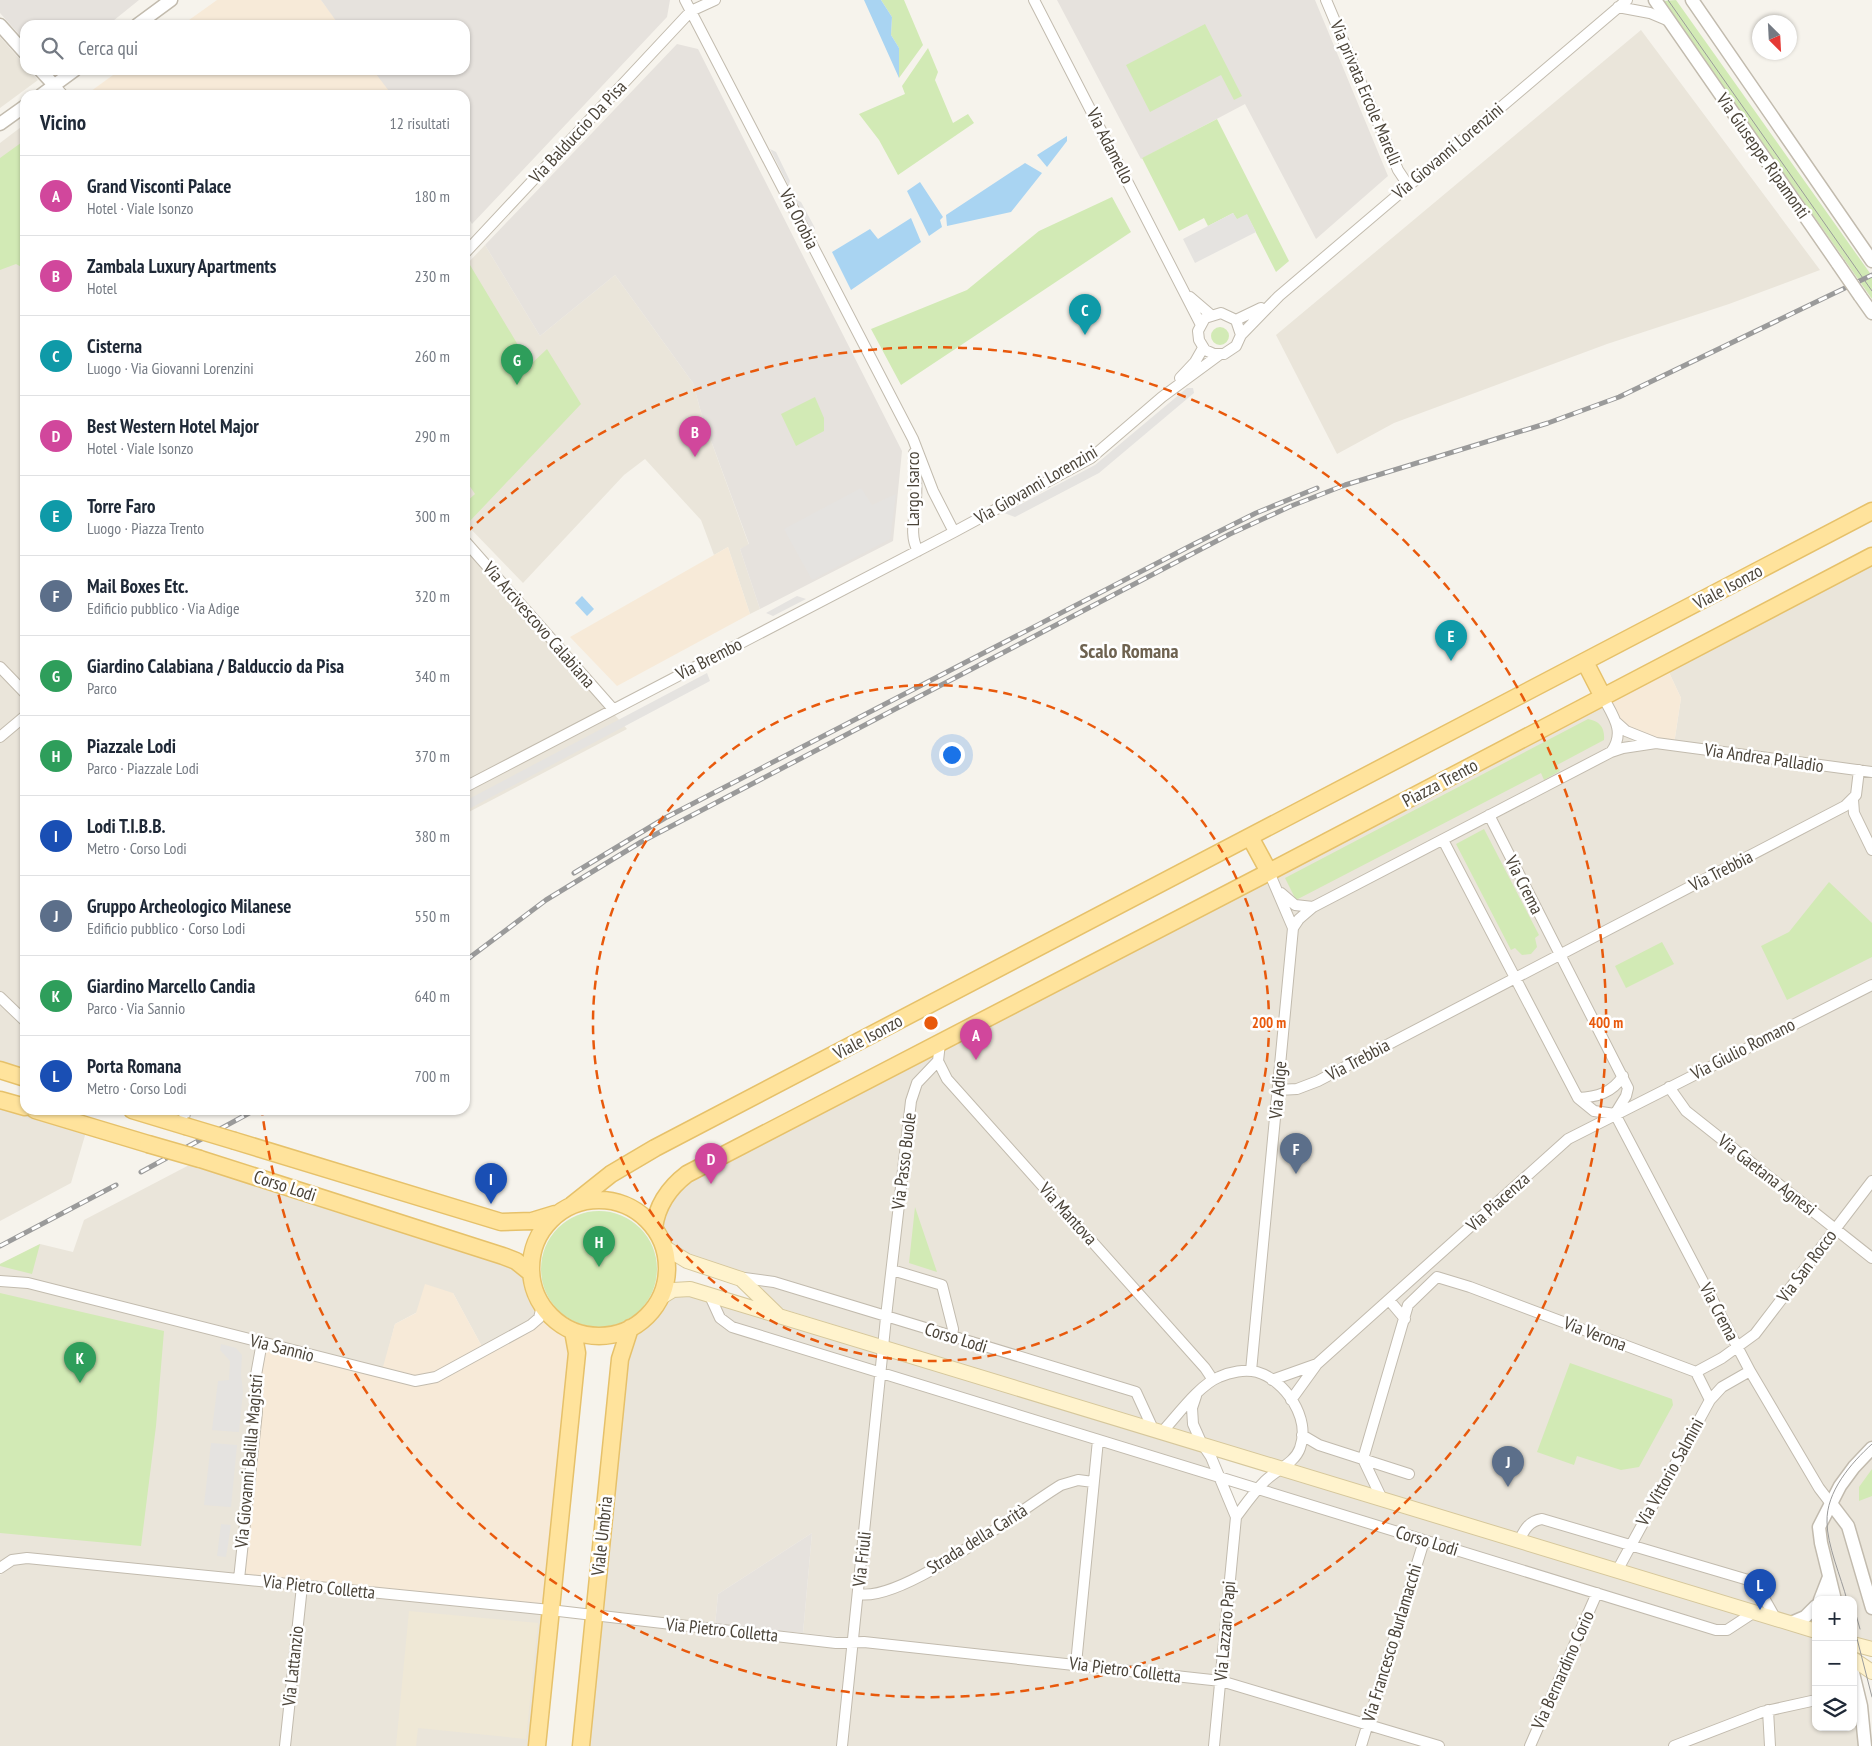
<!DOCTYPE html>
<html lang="it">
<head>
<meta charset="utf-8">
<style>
	body { margin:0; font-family:"PT Sans Narrow",sans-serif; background:#f2f2f3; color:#1f2937 }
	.controls { position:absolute; right:15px; bottom:15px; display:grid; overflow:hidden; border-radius:10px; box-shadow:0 1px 4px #0004 }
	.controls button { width:45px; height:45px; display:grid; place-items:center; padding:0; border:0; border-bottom:1px solid #e0e1e3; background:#fff; color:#1f2937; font:25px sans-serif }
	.compass { position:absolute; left:1752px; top:15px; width:45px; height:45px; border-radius:50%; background:#fff; box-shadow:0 1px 4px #0004; rotate:156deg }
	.you { position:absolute; left:951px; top:754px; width:18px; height:18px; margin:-12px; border:4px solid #fff; border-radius:50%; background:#1a73e8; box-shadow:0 0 0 8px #1a73e833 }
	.badge { display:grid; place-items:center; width:32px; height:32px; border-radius:50%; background:#b45309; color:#fff; font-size:16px; font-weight:700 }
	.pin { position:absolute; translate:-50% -41px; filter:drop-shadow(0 1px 2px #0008) }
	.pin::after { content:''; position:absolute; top:26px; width:18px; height:15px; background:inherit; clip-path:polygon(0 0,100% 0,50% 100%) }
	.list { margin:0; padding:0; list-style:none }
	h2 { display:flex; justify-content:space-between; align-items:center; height:65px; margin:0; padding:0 20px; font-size:21px }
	h2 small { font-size:16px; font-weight:400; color:#747a83 }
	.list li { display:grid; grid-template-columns:32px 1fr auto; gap:15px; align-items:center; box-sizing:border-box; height:80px; padding:0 20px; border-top:1px solid #e0e1e3 }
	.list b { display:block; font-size:19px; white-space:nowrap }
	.list p { margin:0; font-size:16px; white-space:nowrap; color:#747a83 }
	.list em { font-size:16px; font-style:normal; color:#747a83 }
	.icon { flex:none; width:28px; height:28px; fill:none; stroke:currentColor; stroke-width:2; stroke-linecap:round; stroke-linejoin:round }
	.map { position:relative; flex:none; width:1872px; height:1746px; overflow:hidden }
	.search { position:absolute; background:#fff; box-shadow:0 1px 4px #0004; left:20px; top:20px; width:450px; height:55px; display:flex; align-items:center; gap:12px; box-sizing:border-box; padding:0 18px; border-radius:15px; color:#747a83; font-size:19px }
	.panel { position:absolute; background:#fff; box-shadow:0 1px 4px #0004; left:20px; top:90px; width:450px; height:1025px; border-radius:15px }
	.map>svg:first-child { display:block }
	.residential { fill:#eae5da }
	.commercial { fill:#f7ead8 }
	.industrial { fill:#e6e2dd }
	.education { fill:#efe8d6 }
	.green { fill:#d2eab5 }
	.parking { fill:#e5e3e0 }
	.water { fill:#a9d4f2 }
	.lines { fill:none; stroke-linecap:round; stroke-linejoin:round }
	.minor-casing { stroke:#c2bbae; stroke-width:12 }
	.tertiary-casing { stroke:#c2bbae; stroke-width:15 }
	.secondary-casing { stroke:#d6c79b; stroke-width:16 }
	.primary-casing { stroke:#e6c16a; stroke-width:19 }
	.minor { stroke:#fff; stroke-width:10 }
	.tertiary { stroke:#fff; stroke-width:12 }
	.secondary { stroke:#fff3cd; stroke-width:14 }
	.primary { stroke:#ffe39c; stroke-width:16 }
	.tram { stroke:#9a9a9a; stroke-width:1 }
	.rail-casing { stroke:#9a9a9a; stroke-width:5 }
	.rail { stroke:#fff; stroke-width:3; stroke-dasharray:9; stroke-linecap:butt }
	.tertiary-bridge-casing { stroke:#c2bbae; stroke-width:15; stroke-linecap:butt }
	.primary-bridge-casing { stroke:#e6c16a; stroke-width:19; stroke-linecap:butt }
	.tertiary-bridge { stroke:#fff; stroke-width:12 }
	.primary-bridge { stroke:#ffe39c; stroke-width:16 }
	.ring { fill:none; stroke:#e8590c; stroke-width:2.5; stroke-dasharray:9 6 }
	.labels { text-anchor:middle; stroke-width:5; stroke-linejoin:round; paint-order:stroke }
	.street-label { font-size:18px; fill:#4b4439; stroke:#fff }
	.quarter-label { font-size:20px; font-weight:bold; fill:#6e6250; stroke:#fff }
	.centre { fill:#e8590c; stroke:#fff; stroke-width:2.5 }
	.ring-label { font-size:15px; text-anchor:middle; font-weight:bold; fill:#e8590c; stroke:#fff; stroke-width:5; stroke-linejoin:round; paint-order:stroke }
</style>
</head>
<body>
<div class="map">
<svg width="1872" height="1746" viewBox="0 0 1872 1746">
	<rect width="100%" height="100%" fill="#f6f3ec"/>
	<!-- residential -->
	<path class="residential" d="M1641,30L1820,270L1729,304L1607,344L1394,423L1337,454L1276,335Z
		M0,37L25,65V70H29L38,80L0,108Z
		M25,124V1070L0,1063V143Z
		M485,245L540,336L615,275L693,383L702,416L749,545L740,549L760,609L750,614L728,547L714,555L701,520L645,459L624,475L523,583L465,523V266Z
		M465,543L627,729L465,814Z
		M1872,557V1648L1853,1643V1600H1816V1629L780,1308L741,1276L686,1260L665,1242L658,1229L678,1183L1605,698L1674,744L1681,698L1666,666Z
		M0,1106L86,1132L71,1183L0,1221Z
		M195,1162L515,1261L529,1275L539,1303L550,1317L530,1330L486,1354L453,1293L395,1324L382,1374L242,1577L30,1556L0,1563V1264L40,1244L73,1252L84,1220Z
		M667,1285L679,1287L1203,1444L1235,1517L1219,1679L803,1633L812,1533L718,1594L715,1625L597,1613L622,1358L637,1328L660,1305Z
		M1276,1468L1816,1634V1727H1853V1678L1864,1746H1444L1245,1684L1222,1679L1237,1518Z
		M27,1562L297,1589L282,1746H0V1575L16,1564Z
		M306,1589L547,1613L535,1746H289Z
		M598,1619L1217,1683L1211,1746H585Z
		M1222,1682L1436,1746H1216Z"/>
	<!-- commercial -->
	<path class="commercial" d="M217,0H321L340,25H182Z
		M120,70H374L393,95L87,94Z
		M728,547L750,614L617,686L570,637Z
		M1666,666L1681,698L1674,744L1626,729L1605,698Z
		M425,1284L453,1293L486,1354L530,1330L550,1317L557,1324L575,1334L547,1607L242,1577L260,1375L265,1345L381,1374L395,1324L416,1313Z"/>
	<!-- industrial -->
	<path class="industrial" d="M0,0H139L108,25H25V41L0,13Z
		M321,0H670L667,17L472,224L465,212V95H392L373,70H465V25H339Z
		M1057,0H1315L1388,176L1316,239L1245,104L1141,159Z
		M677,44L698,49L902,451L893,541L760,609L740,549L749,544L702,416L693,383L615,275L540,336L485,245Z
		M812,1533L803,1633L715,1625L718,1594Z"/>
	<!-- education -->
	<path class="education" d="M409,1611L538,1623L526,1739L418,1728L416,1746H396Z"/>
	<!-- green -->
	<path class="green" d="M881,0H904L923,45L899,78V48L891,35L892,17Z
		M1676,0L1872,276V299L1663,1Z
		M1205,24L1242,96L1234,100L1221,75L1150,112L1126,65Z
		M928,48L938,72L935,80L953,123L968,114L974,123L898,175L879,140L859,114L905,94L902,86Z
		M1217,119L1289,261L1276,272L1247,215L1237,220L1233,213L1208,226L1204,218L1179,231L1142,158Z
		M25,140V269L16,264L0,270V158Z
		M1112,197L1131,232L901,385L871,329L967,290L1039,231Z
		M470,265L530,365L547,349L581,404L469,522L465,518V503L475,494L465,479V271Z
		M1211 336a9 9 0 1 1 18 0a9 9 0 1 1-18 0Z
		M815,397L824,418V431L796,446L781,414Z
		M1588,719C1600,721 1605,728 1604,740L1557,765L1560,771L1544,780L1541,773L1296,900L1285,878Z
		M1484,829L1539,935L1535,938L1537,947L1531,954L1522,955L1515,948L1511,950L1456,844Z
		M1829,882L1872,923V957L1787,1000L1761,946L1789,932Z
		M1662,942L1674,964L1626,988L1615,966Z
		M915,1207L937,1272L909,1263Z
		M541 1269a58 58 0 1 1 116 0a58 58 0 1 1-116 0Z
		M40,1244L32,1274L0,1266V1264Z
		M0,1293L164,1331L156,1426L141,1546L0,1533Z
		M1570,1363L1672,1399L1673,1405L1639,1467L1621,1470L1577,1456L1574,1465L1537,1452Z
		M1872,1469V1496L1859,1501V1487Z"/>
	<!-- parking -->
	<path class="parking" d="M770,149L776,152L790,181L789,184L797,200L801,202L815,228L813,234Z
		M1233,213L1237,219L1247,214L1256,232L1195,263L1183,239Z
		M1187,388H1193L1194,393L1099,473L1015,517L1004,513L1095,465Z
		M861,488L872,505L896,494L890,539L812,580L784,529Z
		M797,596L806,599L773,616L766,613Z
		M707,673L710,681L465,811V801Z
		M221,1344L236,1348L242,1355L241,1374L243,1392L239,1432L212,1430L218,1381L229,1380L230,1361L220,1350Z
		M211,1443L237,1445L231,1507L204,1505Z
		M221,1524L231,1525L226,1557L217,1556Z"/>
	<!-- water -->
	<path class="water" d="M864,0H881L892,17L891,35L899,48V78Z
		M1067,136V141L1047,167L1037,155Z
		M1025,163L1042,173L1011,212L947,226L946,215Z
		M920,182L943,217L940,220L942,227L929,236L907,191Z
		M911,218L921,242L851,290L832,252L870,229L878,239Z
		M582,596L594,609L587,616L575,603Z"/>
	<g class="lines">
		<defs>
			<path id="minor" d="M685,0L913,439L933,491L954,532
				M1034,0L1200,323
				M1326,0L1398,170L1408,185
				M1618,7L1650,13L1669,21
				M54,85L63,95
				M465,253L691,11L715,0
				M1190,297L1211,315
				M1236,320L1261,308
				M1241,335L1236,320L1221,313L1205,318L1198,331L1199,340L1205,350L1214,354H1224L1236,346L1241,335L1279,296L1627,0
				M1180,378L1195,362L1203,348
				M914,453C916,469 917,485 916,500C915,518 909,535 918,551
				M465,541L613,709
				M0,667L25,693
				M1603,697C1613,716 1626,732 1611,752
				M1616,722L1626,731L1656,743L1872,772
				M0,737L25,716
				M465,787L954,532L1091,458L1162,397L1219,355
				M1853,800L1854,813L1872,850
				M1489,815L1628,1088L1626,1096L1615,1114
				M1443,840L1578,1098L1594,1111L1615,1114
				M1269,872L1293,928
				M1281,893L1295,905L1313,907
				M0,997L25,1021
				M940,1043L938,1061L947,1079L1205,1368L1213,1380
				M1669,1087L1686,1111L1872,1258
				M1278,1090L1297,1089L1318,1081L1845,806L1856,795L1859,770
				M1578,1098C1597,1097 1612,1093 1623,1076
				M1615,1114L1750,1371L1819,1488L1832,1505
				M182,1125L186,1110
				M892,1270L942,1285L953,1329L952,1336
				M737,1277L774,1282L1136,1392L1153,1429
				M0,1281L28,1283L415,1381L436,1377L531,1325L539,1318L542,1306
				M710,1296L720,1318L732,1327L1716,1630H1727L1753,1613
				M1389,1300L1405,1319
				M1251,1371L1293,928L1299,919L1313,907L1611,752L1623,748L1656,743
				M1696,1372L1710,1400
				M1272,1380L1317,1364
				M1196,1396L1192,1408L1193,1424L1201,1442L1211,1457L1236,1517L1214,1746
				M1291,1400L1317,1364L1568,1139L1872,985
				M1162,1432C1177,1416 1199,1385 1219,1377C1230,1372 1245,1369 1257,1372C1285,1380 1311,1418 1300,1448C1295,1463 1276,1470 1265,1481C1254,1492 1245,1505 1236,1517
				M1302,1435L1319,1445L1409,1474
				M1363,1459L1408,1305L1437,1277L1470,1287L1696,1372L1722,1358L1755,1334L1872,1181
				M1363,1459L1382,1499
				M1519,1541C1524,1530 1529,1521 1542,1519L1755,1582L1777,1621
				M0,1568L12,1560L27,1558L550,1610L836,1643L864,1642L1221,1681L1439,1746
				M1617,1571L1710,1400L1722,1387L1750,1371
				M239,1579L257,1412L256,1375L262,1342
				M858,1594C904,1603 1019,1510 1061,1485L1078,1480L1093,1482
				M1076,1664L1098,1440
				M1768,1710L1770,1746
				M285,1746L302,1586
				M842,1746L887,1308L911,1101L917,1083L938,1061
				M1361,1746L1424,1541
				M1530,1746L1597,1593
				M1674,1746L1762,1712L1816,1700"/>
			<path id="tertiary" d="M1655,0L1838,264
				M1692,0L1872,261
				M0,25L25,53
				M137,25L171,0
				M40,70L54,85
				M41,95L75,70
				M0,124L25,106
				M1860,296L1872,313
				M1832,1505L1848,1526L1872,1608
				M1820,1600L1829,1577
				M1835,1600L1821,1543L1819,1527L1840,1486L1854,1467L1872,1448
				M1791,1623L1805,1617L1816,1606
				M1853,1673L1861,1706L1865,1746"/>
			<path id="secondary" d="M664,1247L687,1261L741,1279L777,1314
				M660,1298L673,1290L690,1289L1816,1631
				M1853,1644L1872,1649
				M1853,1659L1872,1672"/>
			<path id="primary" d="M1585,662L1603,697
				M1250,837L1269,872
				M0,1070L25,1078
				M0,1100L25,1107
				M35,1110L148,1144
				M132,1110L185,1126
				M235,1141L501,1222L532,1221L555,1214
				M200,1159L503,1256L516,1261L531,1273
				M531 1268a68 68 0 1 1 136 0a68 68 0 1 1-136 0Z
				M572,1205L611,1174L655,1148L1872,511
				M654,1228C657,1205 670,1187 687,1174L1269,872L1872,556
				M537,1746L577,1353L573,1331
				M581,1746L620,1359L630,1328"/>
		</defs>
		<!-- minor casing -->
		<use href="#minor" class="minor-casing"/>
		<!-- tertiary casing -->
		<use href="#tertiary" class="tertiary-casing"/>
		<!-- secondary casing -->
		<use href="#secondary" class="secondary-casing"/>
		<!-- primary casing -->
		<use href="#primary" class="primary-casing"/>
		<!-- minor -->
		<use href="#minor" class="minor"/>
		<!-- tertiary -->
		<use href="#tertiary" class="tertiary"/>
		<!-- secondary -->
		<use href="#secondary" class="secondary"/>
		<!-- primary -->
		<use href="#primary" class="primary"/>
		<!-- tram -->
		<path class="tram" d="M1668,0L1872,291
			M1847,1600C1841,1577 1827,1545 1827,1522C1826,1492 1851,1463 1872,1444
			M1853,1604L1860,1629
			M1853,1623L1872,1697"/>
		<defs>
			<path id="rail" d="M574,873L665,818L1194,544L1256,513L1317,488
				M465,961L546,900L641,842L1230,534L1291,506L1345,485L1548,423L1619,397L1872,275
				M141,1172L255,1110
				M0,1246L116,1185"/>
		</defs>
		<!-- rail casing -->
		<use href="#rail" class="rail-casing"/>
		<!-- rail -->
		<use href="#rail" class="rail"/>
		<defs>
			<path id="tertiary-bridge" d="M1838,264L1860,296"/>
			<path id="primary-bridge" d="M185,1126L235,1141
				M148,1144L200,1159"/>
		</defs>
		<!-- tertiary-bridge casing -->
		<use href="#tertiary-bridge" class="tertiary-bridge-casing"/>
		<!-- primary-bridge casing -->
		<use href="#primary-bridge" class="primary-bridge-casing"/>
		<!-- tertiary-bridge -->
		<use href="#tertiary-bridge" class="tertiary-bridge"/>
		<!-- primary-bridge -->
		<use href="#primary-bridge" class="primary-bridge"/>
	</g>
	<!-- distance rings -->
	<g class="ring">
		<circle cx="931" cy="1023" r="338"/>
		<path d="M466 533A675 675 0 1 1 262 1111"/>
	</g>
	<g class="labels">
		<!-- street labels -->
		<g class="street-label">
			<text transform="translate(1366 93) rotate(67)" y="6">Via privata Ercole Marelli</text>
			<text transform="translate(578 132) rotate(-47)" y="6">Via Balduccio Da Pisa</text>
			<text transform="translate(1110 146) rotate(63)" y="6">Via Adamello</text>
			<text transform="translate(1448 151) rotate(-40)" y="6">Via Giovanni Lorenzini</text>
			<text transform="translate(1763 156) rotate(55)" y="6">Via Giuseppe Ripamonti</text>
			<text transform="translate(799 219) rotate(63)" y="6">Via Orobia</text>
			<text transform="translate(1036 485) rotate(-30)" y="6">Via Giovanni Lorenzini</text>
			<text transform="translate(913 489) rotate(-90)" y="6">Largo Isarco</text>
			<text transform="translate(1728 587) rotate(-28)" y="6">Viale Isonzo</text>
			<text transform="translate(539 625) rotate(49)" y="6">Via Arcivescovo Calabiana</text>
			<text transform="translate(709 659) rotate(-27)" y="6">Via Brembo</text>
			<text transform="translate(1764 758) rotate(8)" y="6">Via Andrea Palladio</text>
			<text transform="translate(1440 783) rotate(-28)" y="6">Piazza Trento</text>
			<text transform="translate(1721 871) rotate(-27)" y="6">Via Trebbia</text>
			<text transform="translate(1524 885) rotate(63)" y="6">Via Crema</text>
			<text transform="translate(868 1037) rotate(-28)" y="6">Viale Isonzo</text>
			<text transform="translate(1743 1049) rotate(-27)" y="6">Via Giulio Romano</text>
			<text transform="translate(1358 1060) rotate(-28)" y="6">Via Trebbia</text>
			<text transform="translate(1278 1090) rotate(-85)" y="6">Via Adige</text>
			<text transform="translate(904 1161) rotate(-83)" y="6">Via Passo Buole</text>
			<text transform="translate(1767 1175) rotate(38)" y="6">Via Gaetana Agnesi</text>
			<text transform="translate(285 1186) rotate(18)" y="6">Corso Lodi</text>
			<text transform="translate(1498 1202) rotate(-42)" y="6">Via Piacenza</text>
			<text transform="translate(1068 1214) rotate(48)" y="6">Via Mantova</text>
			<text transform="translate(1807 1266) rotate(-53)" y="6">Via San Rocco</text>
			<text transform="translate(1719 1312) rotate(62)" y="6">Via Crema</text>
			<text transform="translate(1595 1334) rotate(21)" y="6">Via Verona</text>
			<text transform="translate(956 1338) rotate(17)" y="6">Corso Lodi</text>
			<text transform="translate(282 1348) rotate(14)" y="6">Via Sannio</text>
			<text transform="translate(249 1461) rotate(-85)" y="6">Via Giovanni Balilla Magistri</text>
			<text transform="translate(1670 1472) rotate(-61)" y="6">Via Vittorio Salmini</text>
			<text transform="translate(602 1536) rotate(-84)" y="6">Viale Umbria</text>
			<text transform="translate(977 1539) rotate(-32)" y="6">Strada della Carità</text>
			<text transform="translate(1427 1541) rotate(17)" y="6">Corso Lodi</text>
			<text transform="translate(862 1559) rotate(-84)" y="6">Via Friuli</text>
			<text transform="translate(319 1587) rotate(6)" y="6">Via Pietro Colletta</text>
			<text transform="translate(722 1630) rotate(6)" y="6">Via Pietro Colletta</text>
			<text transform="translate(1225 1631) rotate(-85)" y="6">Via Lazzaro Papi</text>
			<text transform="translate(1392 1643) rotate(-73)" y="6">Via Francesco Burlamacchi</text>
			<text transform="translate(293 1666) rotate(-84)" y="6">Via Lattanzio</text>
			<text transform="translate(1125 1670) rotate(7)" y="6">Via Pietro Colletta</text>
			<text transform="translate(1563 1670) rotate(-66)" y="6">Via Bernardino Corio</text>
		</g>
		<!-- quarter labels -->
		<g class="quarter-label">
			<text x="1129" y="658">Scalo Romana</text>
		</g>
	</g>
	<circle cx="931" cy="1023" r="8" class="centre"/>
	<g class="ring-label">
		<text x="1269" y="1028">200 m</text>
		<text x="1606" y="1028">400 m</text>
	</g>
</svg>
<div class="controls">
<button>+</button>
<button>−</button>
<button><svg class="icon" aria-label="layers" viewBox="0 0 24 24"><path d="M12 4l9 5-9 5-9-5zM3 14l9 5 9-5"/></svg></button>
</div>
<svg class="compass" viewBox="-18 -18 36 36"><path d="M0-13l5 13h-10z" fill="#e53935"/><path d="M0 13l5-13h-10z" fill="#747a83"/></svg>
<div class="you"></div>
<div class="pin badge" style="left:976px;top:1060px;background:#d1479c">A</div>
<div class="pin badge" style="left:695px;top:457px;background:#d1479c">B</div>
<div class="pin badge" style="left:1085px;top:335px;background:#0f9aa8">C</div>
<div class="pin badge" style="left:711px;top:1184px;background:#d1479c">D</div>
<div class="pin badge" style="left:1451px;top:661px;background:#0f9aa8">E</div>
<div class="pin badge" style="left:1296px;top:1174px;background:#5c6f8a">F</div>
<div class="pin badge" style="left:517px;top:385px;background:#2e9e5b">G</div>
<div class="pin badge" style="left:599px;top:1267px;background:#2e9e5b">H</div>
<div class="pin badge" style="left:491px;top:1204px;background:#1a4fb4">I</div>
<div class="pin badge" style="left:1508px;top:1487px;background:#5c6f8a">J</div>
<div class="pin badge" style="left:80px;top:1383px;background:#2e9e5b">K</div>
<div class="pin badge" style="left:1760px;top:1610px;background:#1a4fb4">L</div>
<div class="search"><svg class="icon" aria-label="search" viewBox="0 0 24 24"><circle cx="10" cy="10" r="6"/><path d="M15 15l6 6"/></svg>Cerca qui</div>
<section class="panel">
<h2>Vicino<small>12 risultati</small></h2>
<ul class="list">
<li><span class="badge" style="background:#d1479c">A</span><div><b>Grand Visconti Palace</b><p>Hotel · Viale Isonzo</p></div><em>180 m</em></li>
<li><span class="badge" style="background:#d1479c">B</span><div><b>Zambala Luxury Apartments</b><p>Hotel</p></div><em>230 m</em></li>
<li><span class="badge" style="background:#0f9aa8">C</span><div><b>Cisterna</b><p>Luogo · Via Giovanni Lorenzini</p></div><em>260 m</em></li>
<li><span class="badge" style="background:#d1479c">D</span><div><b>Best Western Hotel Major</b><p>Hotel · Viale Isonzo</p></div><em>290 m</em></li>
<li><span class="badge" style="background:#0f9aa8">E</span><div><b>Torre Faro</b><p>Luogo · Piazza Trento</p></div><em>300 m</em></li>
<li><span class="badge" style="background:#5c6f8a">F</span><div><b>Mail Boxes Etc.</b><p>Edificio pubblico · Via Adige</p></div><em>320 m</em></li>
<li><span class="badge" style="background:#2e9e5b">G</span><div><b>Giardino Calabiana / Balduccio da Pisa</b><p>Parco</p></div><em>340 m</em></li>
<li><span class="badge" style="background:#2e9e5b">H</span><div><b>Piazzale Lodi</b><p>Parco · Piazzale Lodi</p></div><em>370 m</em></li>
<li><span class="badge" style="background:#1a4fb4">I</span><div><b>Lodi T.I.B.B.</b><p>Metro · Corso Lodi</p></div><em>380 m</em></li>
<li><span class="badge" style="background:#5c6f8a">J</span><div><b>Gruppo Archeologico Milanese</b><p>Edificio pubblico · Corso Lodi</p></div><em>550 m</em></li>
<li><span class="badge" style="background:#2e9e5b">K</span><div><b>Giardino Marcello Candia</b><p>Parco · Via Sannio</p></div><em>640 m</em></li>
<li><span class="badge" style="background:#1a4fb4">L</span><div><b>Porta Romana</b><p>Metro · Corso Lodi</p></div><em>700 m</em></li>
</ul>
</section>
</div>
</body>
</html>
